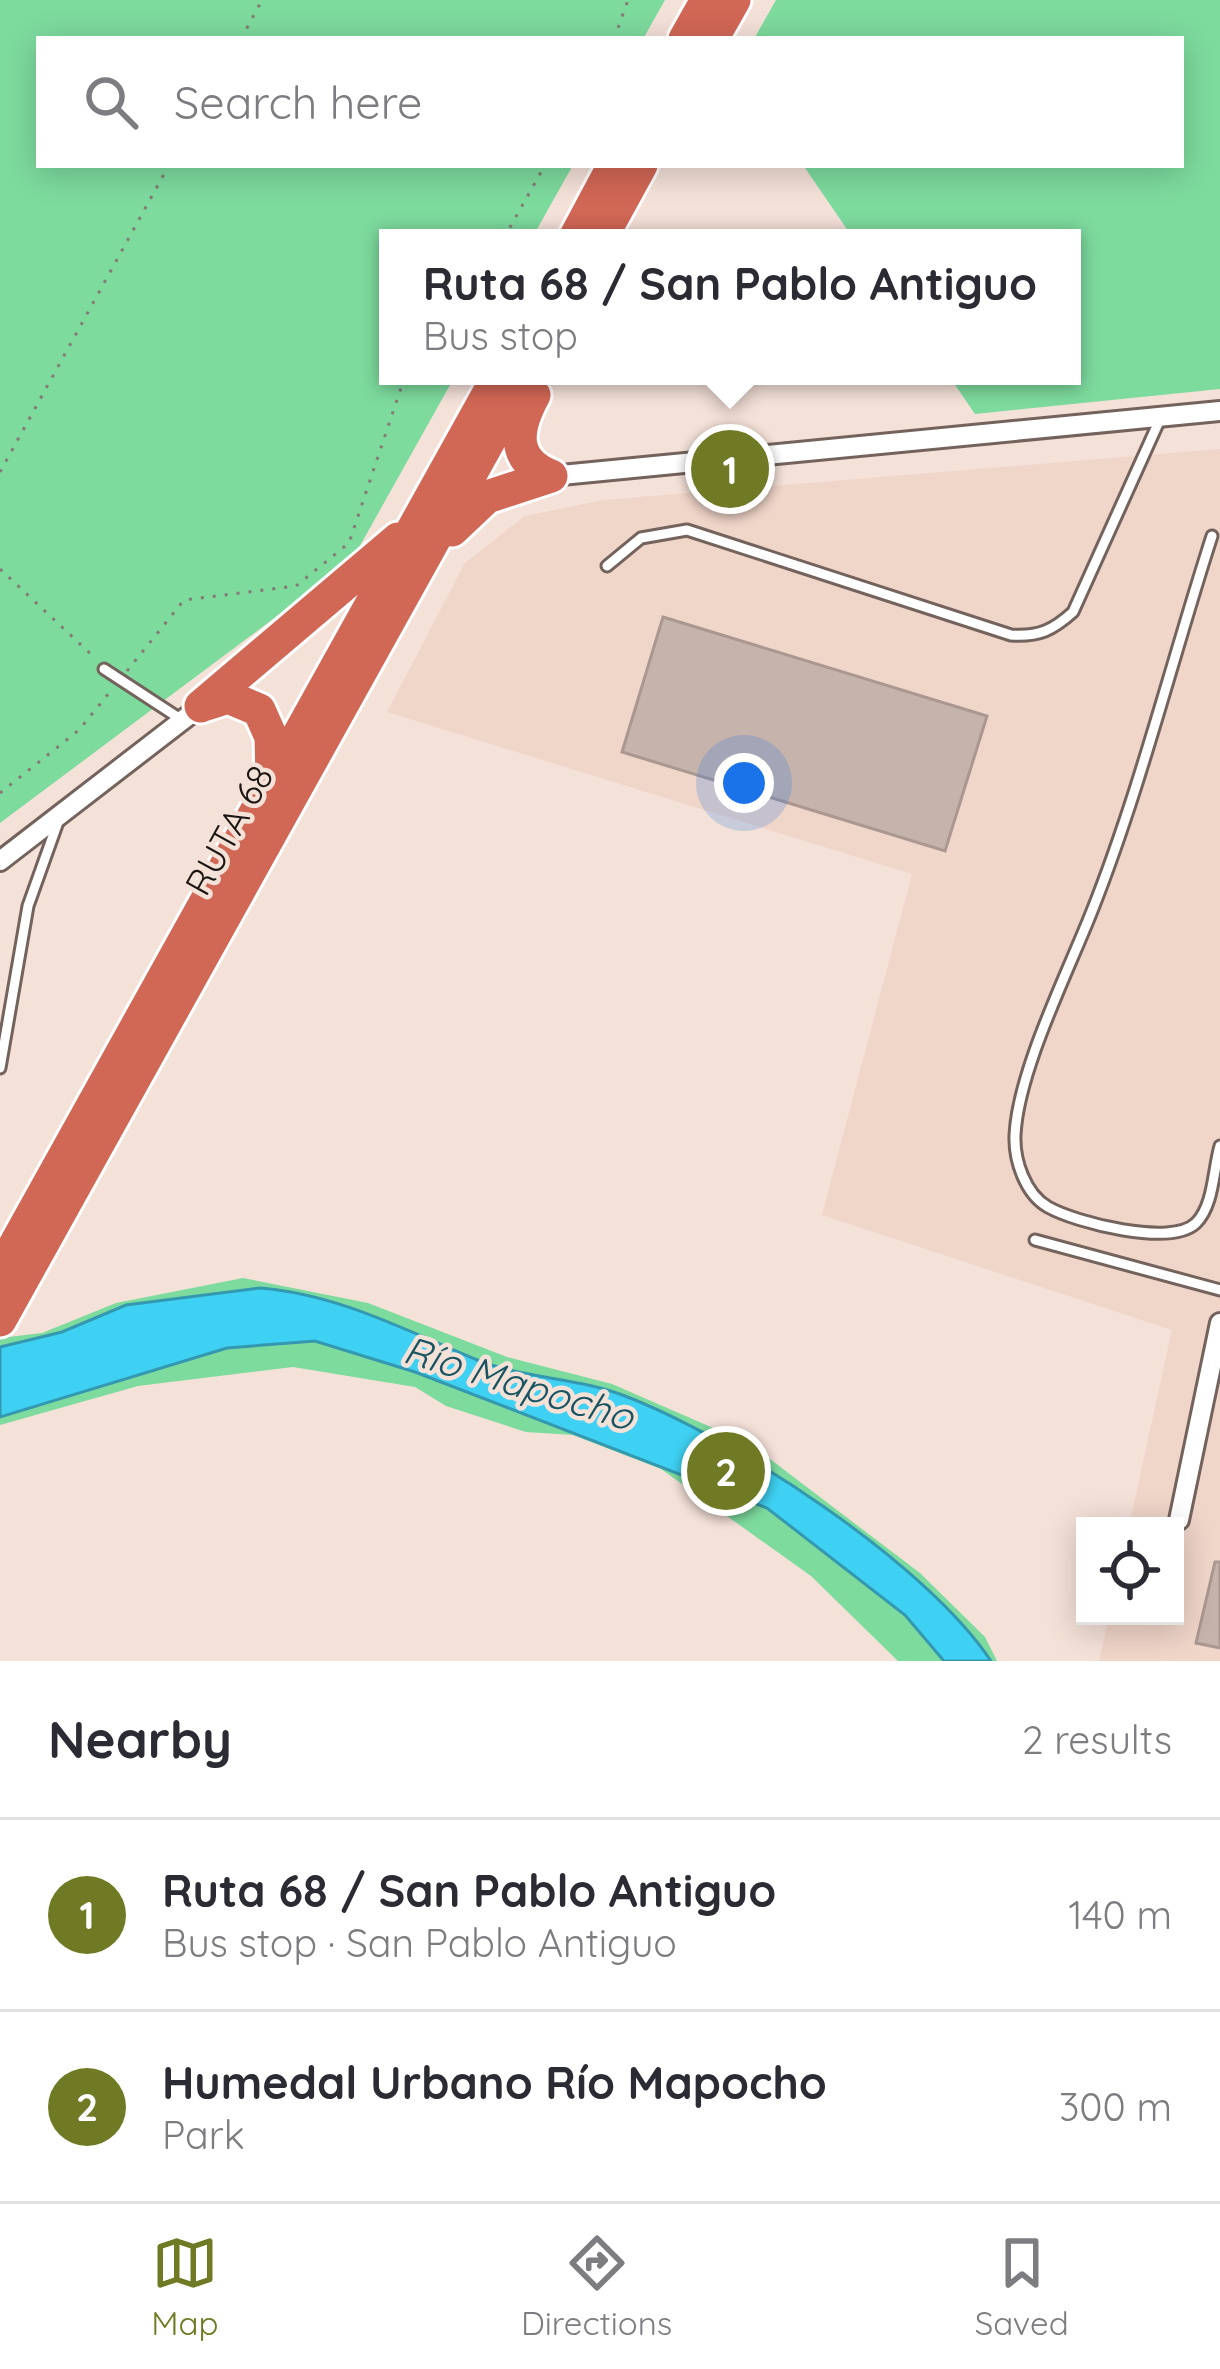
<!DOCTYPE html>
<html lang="en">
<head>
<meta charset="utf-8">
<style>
	body { margin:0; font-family:Quicksand,sans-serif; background:#f2f2f3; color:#2b2b33 }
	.controls { position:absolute; right:36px; bottom:36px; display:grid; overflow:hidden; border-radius:0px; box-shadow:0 6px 30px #0003 }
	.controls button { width:108px; height:108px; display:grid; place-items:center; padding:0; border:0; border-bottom:3px solid #e1e1e2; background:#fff; color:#2b2b33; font:60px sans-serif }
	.you { position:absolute; left:744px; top:783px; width:42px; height:42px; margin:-30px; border:9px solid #fff; border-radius:50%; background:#1a73e8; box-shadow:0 0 0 18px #1a73e833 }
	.badge { display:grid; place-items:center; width:78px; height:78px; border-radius:50%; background:#707a25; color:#fff; font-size:39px; font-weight:700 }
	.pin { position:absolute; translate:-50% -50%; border:6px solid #fff; box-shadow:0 3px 12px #0006 }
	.popup { position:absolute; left:379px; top:229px; width:702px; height:156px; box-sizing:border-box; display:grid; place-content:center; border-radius:0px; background:#fff; filter:drop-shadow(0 3px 9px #0005); font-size:39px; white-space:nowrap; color:#7c7c81 }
	.popup b { font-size:45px; color:#2b2b33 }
	.popup::after { content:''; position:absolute; left:50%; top:100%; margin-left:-24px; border:24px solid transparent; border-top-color:#fff }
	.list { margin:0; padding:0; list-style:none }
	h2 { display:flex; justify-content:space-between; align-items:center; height:156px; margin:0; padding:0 48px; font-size:51px }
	h2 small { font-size:39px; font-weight:400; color:#7c7c81 }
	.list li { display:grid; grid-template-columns:78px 1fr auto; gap:36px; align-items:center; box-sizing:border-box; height:192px; padding:0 48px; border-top:3px solid #e1e1e2 }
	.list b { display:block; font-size:45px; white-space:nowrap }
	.list p { margin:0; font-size:39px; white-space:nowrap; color:#7c7c81 }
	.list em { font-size:39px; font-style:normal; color:#7c7c81 }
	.icon { flex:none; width:66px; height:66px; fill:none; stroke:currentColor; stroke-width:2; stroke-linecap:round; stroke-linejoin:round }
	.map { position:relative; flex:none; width:1220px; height:1661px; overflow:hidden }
	.search { position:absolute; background:#fff; box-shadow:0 6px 30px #0003; left:36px; right:36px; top:36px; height:132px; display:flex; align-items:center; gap:30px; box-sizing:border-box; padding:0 42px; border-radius:0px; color:#7c7c81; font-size:45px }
	.sheet { height:540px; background:#fff }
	nav { display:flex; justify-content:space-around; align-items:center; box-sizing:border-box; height:168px; border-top:3px solid #e1e1e2; background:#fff; font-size:33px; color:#7c7c81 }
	nav a { display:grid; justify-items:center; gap:6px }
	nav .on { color:#707a25 }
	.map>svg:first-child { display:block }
	.built { fill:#f0d5c9 }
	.green { fill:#7ddb9e }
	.water { fill:#3fd1f3; stroke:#3499b0; stroke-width:3 }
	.building { fill:#c6b3ab; stroke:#aa9890; stroke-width:3 }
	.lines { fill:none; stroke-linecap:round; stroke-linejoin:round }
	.lane-casing { stroke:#73635c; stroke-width:15 }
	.street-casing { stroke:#73635c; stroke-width:24 }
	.highway-casing { stroke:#fff; stroke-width:39 }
	.path { stroke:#867a74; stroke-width:3; stroke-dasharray:3 9; stroke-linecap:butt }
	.lane { stroke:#fff; stroke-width:9 }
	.street { stroke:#fff; stroke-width:18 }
	.highway { stroke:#d16755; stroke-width:33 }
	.labels { text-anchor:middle; stroke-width:9; stroke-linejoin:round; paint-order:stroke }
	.street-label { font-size:36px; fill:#1b1512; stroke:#f4e1d8 }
	.water-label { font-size:39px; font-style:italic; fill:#195462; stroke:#f4e1d8 }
</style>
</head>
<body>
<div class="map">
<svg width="1220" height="1661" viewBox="0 0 1220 1661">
	<rect width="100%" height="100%" fill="#f4e1d8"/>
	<!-- built -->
	<path class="built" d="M1220,449V1661H1099L1109,1616H1175V1526H1129L1172,1330L822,1215L912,874L387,712L465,563L525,516L604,500Z"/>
	<!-- green -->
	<path class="green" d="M0,0H665L643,39H39V165H573L532,238H388V376H455L352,560L0,823Z
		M776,0H1220V389L975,414L949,376H1072V238H853L803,165H1181V39H754Z
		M243,1278L368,1303L507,1357L612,1384L750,1444L920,1573L985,1637L997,1661H898L811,1576L661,1469L573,1435L526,1432L446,1406L415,1387L293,1367L138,1386L0,1425V1338L42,1333L116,1303Z"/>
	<!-- water -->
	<path class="water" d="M260,1288C337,1294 405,1330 475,1359C522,1379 577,1377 625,1396C736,1439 925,1562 991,1661H944L905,1615L767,1508L415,1372L315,1341L227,1348L0,1417V1347L62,1332L126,1305Z"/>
	<!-- building -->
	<path class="building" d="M663,617L987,716L945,851L622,752Z
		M1215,1562H1220V1648L1196,1643Z"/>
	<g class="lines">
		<defs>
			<path id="lane" d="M1212,536C1172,660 1140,790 1092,911C1068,972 1018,1071 1015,1135C1014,1160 1025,1194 1048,1207C1076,1223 1172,1247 1196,1223C1214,1205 1213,1170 1220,1146
				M607,566L641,538L687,530L1011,635C1039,637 1053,630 1073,612L1161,417
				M104,669L182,720
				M0,1068L28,906L58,822
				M1035,1240L1220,1290"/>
			<path id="street" d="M551,476L1220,411
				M0,861L201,706
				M1179,1520L1220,1323"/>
			<path id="highway" d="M685,39L707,0
				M712,39L734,0
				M575,238L614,165
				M601,238L641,165
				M534,395C516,428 510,460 551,476
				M452,530L487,497L551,476
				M203,705L228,697L259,710L271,737L272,780
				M201,706L398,539
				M0,1272L495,382
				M0,1320L525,376"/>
		</defs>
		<!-- lane casing -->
		<use href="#lane" class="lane-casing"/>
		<!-- street casing -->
		<use href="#street" class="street-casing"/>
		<!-- highway casing -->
		<use href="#highway" class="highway-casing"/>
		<!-- path -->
		<path class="path" d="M241,39L262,0
			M614,39L628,0
			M504,238L545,165
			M0,472L169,165
			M0,569L95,658
			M127,671L184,600L296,586L349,543L405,376
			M0,793L79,730L113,688"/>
		<!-- lane -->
		<use href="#lane" class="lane"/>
		<!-- street -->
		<use href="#street" class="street"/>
		<!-- highway -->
		<use href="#highway" class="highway"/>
	</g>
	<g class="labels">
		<!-- street labels -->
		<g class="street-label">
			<text transform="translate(229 830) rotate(-61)" y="13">RUTA 68</text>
		</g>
		<!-- water labels -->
		<g class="water-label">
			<text transform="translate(519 1383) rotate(17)" y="14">Río Mapocho</text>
		</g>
	</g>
</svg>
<div class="controls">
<button><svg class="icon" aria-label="locate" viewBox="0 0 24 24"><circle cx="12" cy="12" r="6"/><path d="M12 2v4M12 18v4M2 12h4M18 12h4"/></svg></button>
</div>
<div class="you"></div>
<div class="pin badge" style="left:730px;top:469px">1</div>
<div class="popup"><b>Ruta 68 / San Pablo Antiguo</b>Bus stop</div>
<div class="pin badge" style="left:726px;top:1471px">2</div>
<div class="search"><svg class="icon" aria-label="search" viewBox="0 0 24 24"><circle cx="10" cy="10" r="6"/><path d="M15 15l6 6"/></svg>Search here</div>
</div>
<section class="sheet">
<h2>Nearby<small>2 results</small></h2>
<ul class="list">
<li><span class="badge">1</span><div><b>Ruta 68 / San Pablo Antiguo</b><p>Bus stop · San Pablo Antiguo</p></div><em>140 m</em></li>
<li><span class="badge">2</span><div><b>Humedal Urbano Río Mapocho</b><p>Park</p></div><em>300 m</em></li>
</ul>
</section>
<nav>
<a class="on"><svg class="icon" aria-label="map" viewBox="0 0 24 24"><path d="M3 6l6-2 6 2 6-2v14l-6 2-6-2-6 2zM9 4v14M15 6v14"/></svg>Map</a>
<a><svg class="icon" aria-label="directions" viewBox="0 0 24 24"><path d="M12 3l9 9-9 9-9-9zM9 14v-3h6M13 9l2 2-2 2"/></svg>Directions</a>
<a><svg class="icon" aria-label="saved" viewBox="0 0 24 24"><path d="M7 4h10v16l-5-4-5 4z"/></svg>Saved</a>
</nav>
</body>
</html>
